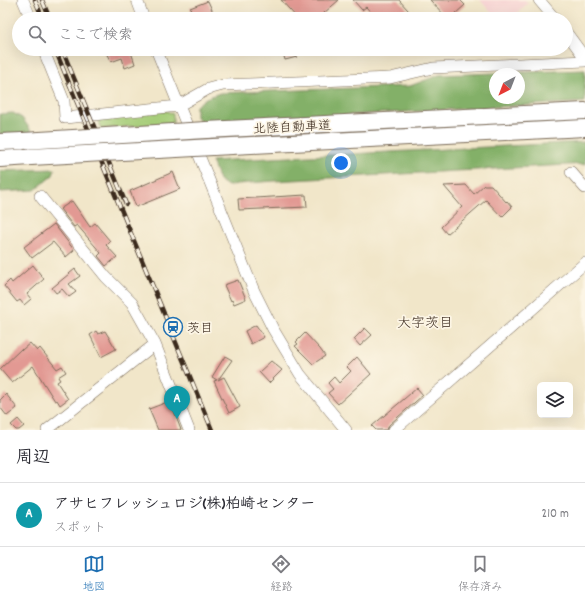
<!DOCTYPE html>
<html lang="ja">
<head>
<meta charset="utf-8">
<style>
	body { margin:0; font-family:Dekko,"Klee One",sans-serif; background:#f2f2f3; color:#2b2b33 }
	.controls { position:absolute; right:12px; bottom:12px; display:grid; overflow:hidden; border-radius:6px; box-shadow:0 4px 16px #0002 }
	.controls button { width:36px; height:36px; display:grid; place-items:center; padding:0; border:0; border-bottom:1px solid #e1e1e2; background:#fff; color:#2b2b33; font:20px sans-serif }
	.compass { position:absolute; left:489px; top:68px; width:36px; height:36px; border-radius:50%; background:#fff; box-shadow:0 4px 16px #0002; rotate:222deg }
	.you { position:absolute; left:341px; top:163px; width:14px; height:14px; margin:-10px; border:3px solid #fff; border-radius:50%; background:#1a73e8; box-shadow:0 0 0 6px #1a73e833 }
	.badge { display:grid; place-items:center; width:26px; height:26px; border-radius:50%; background:#1f6fb2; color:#fff; font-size:13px; font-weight:700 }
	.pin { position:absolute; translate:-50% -33px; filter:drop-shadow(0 1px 2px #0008) }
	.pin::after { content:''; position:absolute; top:21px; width:14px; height:12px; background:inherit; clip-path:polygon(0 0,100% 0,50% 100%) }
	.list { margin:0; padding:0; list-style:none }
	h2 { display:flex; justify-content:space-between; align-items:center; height:52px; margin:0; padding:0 16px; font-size:17px }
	h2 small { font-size:13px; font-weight:400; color:#7c7c81 }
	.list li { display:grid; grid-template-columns:26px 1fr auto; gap:12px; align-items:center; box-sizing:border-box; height:64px; padding:0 16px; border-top:1px solid #e1e1e2 }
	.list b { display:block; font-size:15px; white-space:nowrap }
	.list p { margin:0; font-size:13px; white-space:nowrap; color:#7c7c81 }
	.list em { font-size:13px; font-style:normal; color:#7c7c81 }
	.icon { flex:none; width:22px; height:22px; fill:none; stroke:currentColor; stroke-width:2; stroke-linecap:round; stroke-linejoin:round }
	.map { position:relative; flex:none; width:585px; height:430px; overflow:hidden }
	.search { position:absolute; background:#fff; box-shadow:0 4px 16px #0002; left:12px; right:12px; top:12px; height:44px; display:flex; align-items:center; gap:10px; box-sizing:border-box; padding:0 14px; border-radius:22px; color:#7c7c81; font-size:15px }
	.sheet { height:116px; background:#fff }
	nav { display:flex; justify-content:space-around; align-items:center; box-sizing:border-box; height:56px; border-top:1px solid #e1e1e2; background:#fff; font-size:11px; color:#7c7c81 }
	nav a { display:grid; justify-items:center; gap:2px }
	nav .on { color:#1f6fb2 }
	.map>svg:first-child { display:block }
	.built { fill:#f7cfd1 }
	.green { fill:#a4cc77; stroke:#707b4a }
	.forest { fill:#83b068; stroke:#5f6d43; fill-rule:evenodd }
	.building { fill:#e29993 }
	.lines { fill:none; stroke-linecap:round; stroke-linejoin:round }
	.minor-casing { stroke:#7b6c5a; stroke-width:12 }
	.highway-casing { stroke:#7b6c5a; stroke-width:18 }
	.minor { stroke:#fff; stroke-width:11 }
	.highway { stroke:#fff; stroke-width:16 }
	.rail-casing { stroke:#3b2a1e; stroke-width:4.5 }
	.rail { stroke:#fcf5e5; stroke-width:3; stroke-dasharray:9; stroke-linecap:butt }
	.highway-bridge-casing { stroke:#7b6c5a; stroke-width:18; stroke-linecap:butt }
	.highway-bridge { stroke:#fff; stroke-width:16 }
	.labels { text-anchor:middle; stroke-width:3.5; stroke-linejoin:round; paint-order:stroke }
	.street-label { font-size:13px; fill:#3b2a1e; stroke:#fcf5e5 }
	.poi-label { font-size:13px; fill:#3b2a1e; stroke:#fcf5e5; text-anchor:start }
	.neighbourhood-label { font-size:14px; fill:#3b2a1e; stroke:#fcf5e5 }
</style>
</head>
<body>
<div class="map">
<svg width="585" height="430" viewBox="0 0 585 430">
	<rect width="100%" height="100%" fill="#fcf5e5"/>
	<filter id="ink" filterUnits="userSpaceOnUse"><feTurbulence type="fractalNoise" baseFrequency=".025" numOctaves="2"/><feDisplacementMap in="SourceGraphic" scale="8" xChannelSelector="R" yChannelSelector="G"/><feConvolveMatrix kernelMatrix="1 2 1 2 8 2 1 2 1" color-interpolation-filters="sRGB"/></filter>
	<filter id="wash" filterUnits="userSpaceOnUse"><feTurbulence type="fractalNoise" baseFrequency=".012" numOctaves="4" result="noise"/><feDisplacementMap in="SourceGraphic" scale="16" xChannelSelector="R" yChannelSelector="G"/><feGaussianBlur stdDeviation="0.9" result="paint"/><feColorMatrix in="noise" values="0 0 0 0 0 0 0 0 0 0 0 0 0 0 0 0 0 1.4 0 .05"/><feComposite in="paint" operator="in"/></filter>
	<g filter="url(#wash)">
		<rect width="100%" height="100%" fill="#f1e6c9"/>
		<!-- built -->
		<path class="built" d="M480,0H525L528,3L511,19H497Z"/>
		<!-- green -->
		<path class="green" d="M167,111L173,114V123L101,129L97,115Z"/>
		<!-- forest -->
		<path class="forest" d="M585,70V102L204,123L196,117V106L206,98L220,93L410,86L439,75ZM495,74H519V98H495Z
			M13,113L22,118L32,132L0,134V114Z
			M585,142V164L274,181L237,184L228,186L219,180L212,161Z
			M55,169L53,175L35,190L0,192V171Z"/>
		<g id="blocks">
			<!-- building -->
			<path class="building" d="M281,0H339L324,13L329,19H298Z
				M353,0H399L416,19H377L366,7L362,10Z
				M430,0H460L465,5L455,14L459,19H448Z
				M208,1L216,19H194L190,8Z
				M110,49H130L135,64L125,68L122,58L111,62L105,51Z
				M282,49H295L297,57L285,60Z
				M173,172L180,189L136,207L130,191Z
				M466,185L474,194L484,185H491L506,202L507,201L512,207L502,217L486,200L447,234L441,227L462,207L444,186Z
				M306,195L307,207L239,210L238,199Z
				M72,201L90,227L95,223L110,241L106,245L117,257L106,266L98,256L101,253L77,225L74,227L60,209Z
				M54,224L74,250L66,257L53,242L32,258L24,247Z
				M33,265L44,279L27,294L31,299L24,305L20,300L17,302L4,286L10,280L12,283Z
				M75,269L80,276L69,284L76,292L69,297L62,289L56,293L52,288Z
				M238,280L246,299L234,304L232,300L231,301L224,285Z
				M256,325L264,337L251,344L245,331Z
				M365,328L372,335L360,346L354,339Z
				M96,331L98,334L105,331L116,349L101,357L90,335Z
				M305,333L320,349L325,356L313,364L295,346L298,344L296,342Z
				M30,343L37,351L40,348L57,369L62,366L66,372L58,377L60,380L57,382L68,399L60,405L57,400L55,401L33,366L12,383L0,369L21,349L22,350Z
				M225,356L232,360L218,380L224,377L240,407L229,413L214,381L217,380L212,377Z
				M357,357L371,374L338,404L328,393L333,389L328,383L334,377L339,383L351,371L347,367Z
				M271,361L282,370L269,383L259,372Z
				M417,388L423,395L389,425L387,430H376L372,426Z
				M6,394L17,408L7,416L0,407V400Z
				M170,401L181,430H158L149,409Z
				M18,419L24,426L19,430H16L11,425Z"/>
		</g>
	</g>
	<g filter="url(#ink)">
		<use href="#blocks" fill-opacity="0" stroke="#7b6c5a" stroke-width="1"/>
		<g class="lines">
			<defs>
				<path id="minor" d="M23,0L31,19
					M137,0L144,19
					M539,0L555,19
					M566,32L585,58
					M43,49L64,101L65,118L178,106L208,89L223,85L390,78L433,68L585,61
					M156,49L254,291L273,329L300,374L346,430
					M571,172L585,188
					M40,196L106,277L132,303L155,344L189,430
					M47,430L155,344
					M394,430L585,263"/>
				<path id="highway" d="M206,130L585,111
					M0,142L23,141
					M213,147L585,128
					M0,159L31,157"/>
			</defs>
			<!-- minor casing -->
			<use href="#minor" class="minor-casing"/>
			<!-- highway casing -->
			<use href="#highway" class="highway-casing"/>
			<!-- minor -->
			<use href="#minor" class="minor"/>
			<!-- highway -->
			<use href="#highway" class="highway"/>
			<defs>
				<path id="rail" d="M35,0L43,19
					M42,0L50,19
					M55,49L212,430
					M62,49L126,204"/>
			</defs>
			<!-- rail casing -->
			<use href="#rail" class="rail-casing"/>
			<!-- rail -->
			<use href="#rail" class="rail"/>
			<defs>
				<path id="highway-bridge" d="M23,141L206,130
					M31,157L213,147"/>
			</defs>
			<!-- highway-bridge casing -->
			<use href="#highway-bridge" class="highway-bridge-casing"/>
			<!-- highway-bridge -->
			<use href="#highway-bridge" class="highway-bridge"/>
		</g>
	</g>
	<!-- icons -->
	<defs>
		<symbol id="station-ring" viewBox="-11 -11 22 22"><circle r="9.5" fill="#fcf5e5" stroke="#1f6fb2" stroke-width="1.5"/><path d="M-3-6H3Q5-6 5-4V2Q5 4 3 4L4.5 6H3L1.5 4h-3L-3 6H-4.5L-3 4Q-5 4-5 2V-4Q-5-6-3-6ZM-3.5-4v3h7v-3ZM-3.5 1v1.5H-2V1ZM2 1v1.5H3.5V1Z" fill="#1f6fb2"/></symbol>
	</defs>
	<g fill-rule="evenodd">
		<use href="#station-ring" x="162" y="316" width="22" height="22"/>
	</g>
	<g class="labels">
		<!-- street labels -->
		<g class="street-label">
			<text transform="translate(292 126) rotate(-3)" y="5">北陸自動車道</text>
		</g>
		<!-- poi labels -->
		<g class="poi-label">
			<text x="187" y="332">茨目</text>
		</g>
		<!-- neighbourhood labels -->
		<g class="neighbourhood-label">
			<text x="425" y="327">大字茨目</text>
		</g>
	</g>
</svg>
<div class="controls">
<button><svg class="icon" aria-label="layers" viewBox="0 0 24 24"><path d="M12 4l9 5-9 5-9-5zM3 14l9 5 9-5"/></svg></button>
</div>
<svg class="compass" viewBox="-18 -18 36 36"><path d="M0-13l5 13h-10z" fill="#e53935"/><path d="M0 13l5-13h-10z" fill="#7c7c81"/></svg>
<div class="you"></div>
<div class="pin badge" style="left:177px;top:419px;background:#0f9aa8">A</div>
<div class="search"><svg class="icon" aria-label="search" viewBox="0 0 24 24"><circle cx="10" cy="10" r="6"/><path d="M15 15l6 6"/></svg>ここで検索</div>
</div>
<section class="sheet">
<h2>周辺<small></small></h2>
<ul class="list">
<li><span class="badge" style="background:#0f9aa8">A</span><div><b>アサヒフレッシュロジ(株)柏崎センター</b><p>スポット</p></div><em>210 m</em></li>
</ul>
</section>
<nav>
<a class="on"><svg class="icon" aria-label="map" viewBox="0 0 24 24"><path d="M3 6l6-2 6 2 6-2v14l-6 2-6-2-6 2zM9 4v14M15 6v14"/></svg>地図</a>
<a><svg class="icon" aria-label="directions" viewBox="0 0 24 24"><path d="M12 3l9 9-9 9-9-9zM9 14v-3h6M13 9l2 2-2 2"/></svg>経路</a>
<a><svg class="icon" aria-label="saved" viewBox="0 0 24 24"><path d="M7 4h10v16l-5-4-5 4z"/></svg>保存済み</a>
</nav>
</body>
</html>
